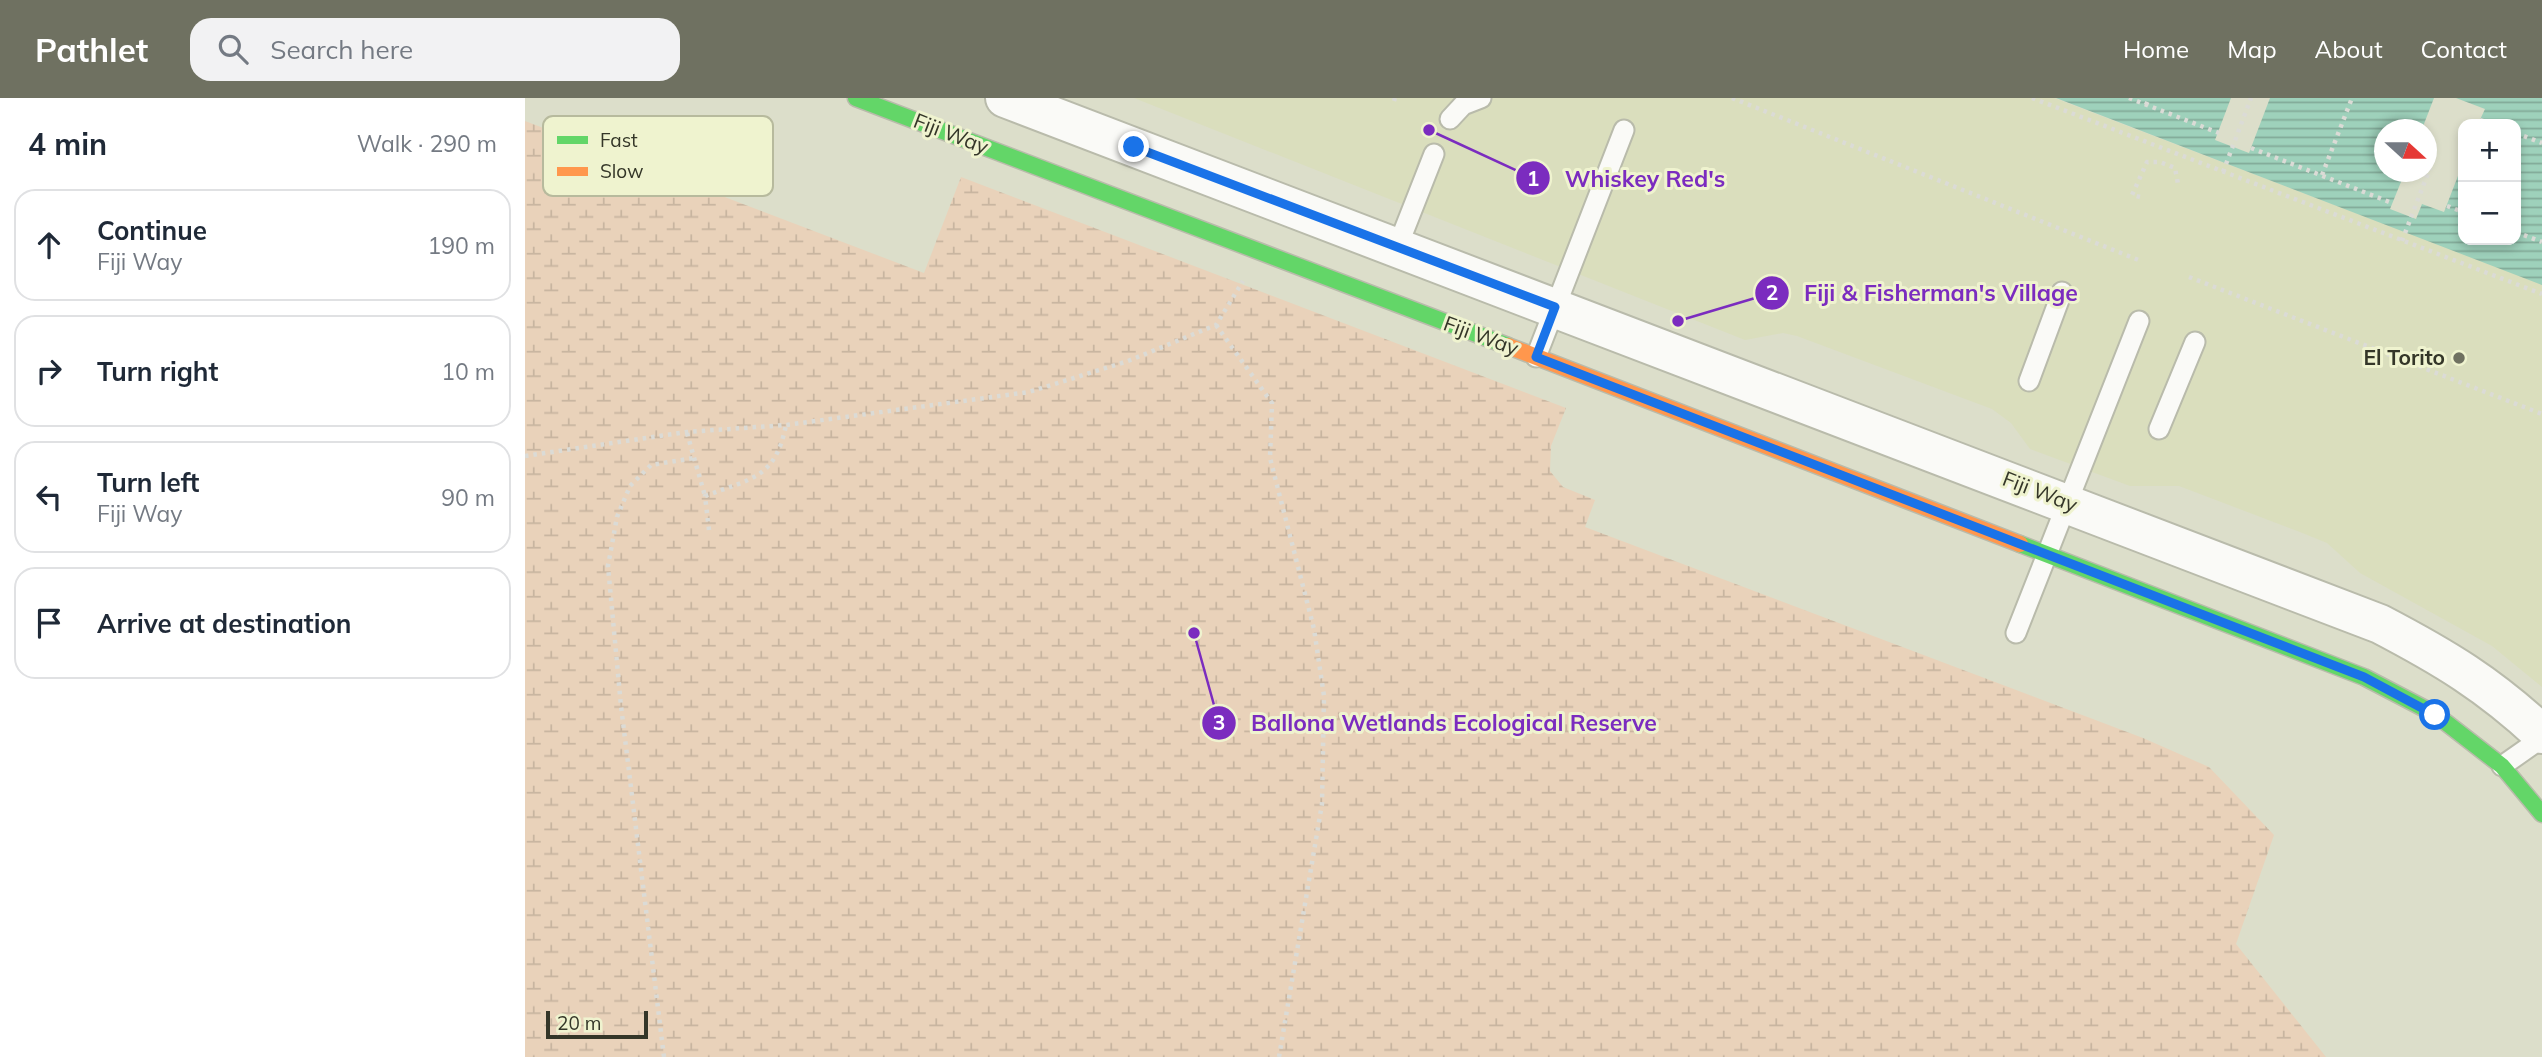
<!DOCTYPE html>
<html lang="en">
<head>
<meta charset="utf-8">
<style>
	body { margin:0; font-family:Mulish,sans-serif; background:#f2f2f3; color:#1f2937 }
	.controls { position:absolute; right:21px; top:21px; display:grid; overflow:hidden; border-radius:14px; box-shadow:0 4px 10px #0003 }
	.controls button { width:63px; height:63px; display:grid; place-items:center; padding:0; border:0; border-bottom:2px solid #e0e1e3; background:#fff; color:#1f2937; font:35px sans-serif }
	.compass { position:absolute; left:1849px; top:21px; width:63px; height:63px; border-radius:50%; background:#fff; box-shadow:0 4px 10px #0003; rotate:111deg }
	.scale { position:absolute; left:21px; bottom:18px; width:102px; box-sizing:border-box; padding-left:7px; border:4px solid #343628; border-top:0; font-size:19px; line-height:24px; white-space:nowrap; color:#343628; -webkit-text-stroke:5px #eff3cf; paint-order:stroke }
	.stop { position:absolute; width:21px; height:21px; margin:-16px; border:5px solid #1a73e8; border-radius:50%; background:#fff }
	.stop.end { background:#1a73e8; border-color:#fff; box-shadow:0 2px 7px #0008 }
	.list { margin:0; padding:0; list-style:none }
	h2 { display:flex; justify-content:space-between; align-items:center; height:91px; margin:0; padding:0 28px; font-size:30px }
	h2 small { font-size:23px; font-weight:400; color:#747a83 }
	.list li { display:grid; grid-template-columns:46px 1fr auto; gap:21px; align-items:center; box-sizing:border-box; height:112px; margin:0 14px 14px; padding:0 14px; border:2px solid #e0e1e3; border-radius:21px }
	.list b { display:block; font-size:26px; white-space:nowrap }
	.list p { margin:0; font-size:23px; white-space:nowrap; color:#747a83 }
	.list em { font-size:23px; font-style:normal; color:#747a83 }
	.icon { flex:none; width:38px; height:38px; fill:none; stroke:currentColor; stroke-width:2; stroke-linecap:round; stroke-linejoin:round }
	.map { position:relative; flex:none; width:2017px; height:959px; overflow:hidden }
	header { display:flex; align-items:center; gap:42px; box-sizing:border-box; height:98px; padding:0 35px; background:#6f7161; color:#fff }
	header strong { font-size:33px }
	nav { display:flex; gap:38px; margin-inline-start:auto; font-size:24px }
	.search { width:490px; height:63px; background:#f2f2f3; display:flex; align-items:center; gap:18px; box-sizing:border-box; padding:0 24px; border-radius:21px; color:#747a83; font-size:26px }
	main { display:flex }
	aside { flex:1; background:#fff }
	.map>svg:first-child { display:block }
	.built { fill:#dadebd }
	.wetland { fill:url(#wetland-marsh) }
	.water { fill:url(#water-rules); fill-rule:evenodd }
	.pier { fill:#dcdeca }
	.lines { fill:none; stroke-linecap:round; stroke-linejoin:round }
	.lane-casing { stroke:#b9bbab; stroke-width:23 }
	.street-casing { stroke:#b9bbab; stroke-width:42 }
	.fast-casing { stroke:#b9bbab; stroke-width:19 }
	.slow-casing { stroke:#b9bbab; stroke-width:19 }
	.path { stroke:#dbdbd6; stroke-width:4.5; stroke-dasharray:3.5 5; stroke-linecap:butt }
	.lane { stroke:#fafaf7; stroke-width:19 }
	.street { stroke:#fafaf7; stroke-width:38 }
	.fast { stroke:#63d668; stroke-width:16 }
	.slow { stroke:#ff974d; stroke-width:16 }
	.route { stroke:#1a73e8; stroke-width:9 }
	.poi-dot { fill:#6f7161; stroke:#eff3cf; stroke-width:2.5 }
	.labels { text-anchor:middle; stroke-width:6; stroke-linejoin:round; paint-order:stroke }
	.street-label { font-size:21px; fill:#343628; stroke:#eff3cf }
	.poi-label { font-size:21px; font-weight:bold; fill:#343628; stroke:#eff3cf; text-anchor:end }
	.key { fill:#eff3cf; stroke:#b7ba9d; stroke-width:2 }
	.key-label { font-size:19px; fill:#343628 }
	.leader { fill:none; stroke:#7b2cbf; stroke-width:2.5 }
	.callout-dot { fill:#7b2cbf; stroke:#eff3cf; stroke-width:2.5 }
	.mark-label { font-size:21px; text-anchor:middle; font-weight:bold; fill:#fff }
	.callout-label { font-size:23px; text-anchor:middle; font-weight:bold; fill:#7b2cbf; stroke:#eff3cf; stroke-width:6; stroke-linejoin:round; paint-order:stroke }
</style>
</head>
<body>
<header>
<strong>Pathlet</strong>
<div class="search"><svg class="icon" aria-label="search" viewBox="0 0 24 24"><circle cx="10" cy="10" r="6"/><path d="M15 15l6 6"/></svg>Search here</div>
<nav><a>Home</a><a>Map</a><a>About</a><a>Contact</a></nav>
</header>
<main>
<aside>
<h2>4 min<small>Walk · 290 m</small></h2>
<ul class="list">
<li><svg class="icon" aria-label="ahead" viewBox="0 0 24 24"><path d="M12 20V5M6 11l6-6 6 6"/></svg><div><b>Continue</b><p>Fiji Way</p></div><em>190 m</em></li>
<li><svg class="icon" aria-label="right" viewBox="0 0 24 24"><path d="M7 20v-9h11M14 6l5 5-5 5"/></svg><div><b>Turn right</b></div><em>10 m</em></li>
<li><svg class="icon" aria-label="left" viewBox="0 0 24 24"><path d="M17 20v-9H6M10 6l-5 5 5 5"/></svg><div><b>Turn left</b><p>Fiji Way</p></div><em>90 m</em></li>
<li><svg class="icon" aria-label="arrive" viewBox="0 0 24 24"><path d="M6 21V4h12l-3 4 3 4H6"/></svg><div><b>Arrive at destination</b></div></li>
</ul>
</aside>
<div class="map">
<svg width="2017" height="959" viewBox="0 0 2017 959">
	<defs>
		<pattern id="wetland-marsh" width="20" height="14" patternUnits="userSpaceOnUse" patternTransform="scale(1.75)"><rect width="20" height="14" fill="#e9d2ba"/><path d="M1 5h8M5 5V1M11 12h8M15 12V8" fill="none" stroke="#c8b5a0"/></pattern>
		<pattern id="water-rules" width="6" height="5" patternUnits="userSpaceOnUse" patternTransform="scale(1.75)"><rect width="6" height="5" fill="#9ed1bb"/><path d="M0 2.5h6" fill="none" stroke="#82aa98"/></pattern>
	</defs>
	<rect width="100%" height="100%" fill="#dcdeca"/>
	<!-- built -->
	<path class="built" d="M609,0H1529L2017,186V589L1967,548L1835,475L1802,445L1775,434L1654,388H1605L1505,351L1486,325L1467,311L1272,238L1258,235L1220,242Z"/>
	<!-- wetland -->
	<path class="wetland" d="M0,23L399,175L436,79L1041,310L1026,348L1025,373L1038,389L1070,402L1060,429L1618,640L1684,669L1749,737L1711,846L1801,959H0Z"/>
	<!-- water -->
	<path class="water" d="M1531,0H2017V187ZM1938,26H1991V142H1938ZM1860,32H1902V74H1860Z"/>
	<!-- pier -->
	<path class="pier" d="M1706,0H1745L1724,55L1690,42Z
		M1909,0H1931L1960,11L1953,26H1938V65L1919,114L1897,106L1891,121L1865,111L1880,74H1902V32L1897,31Z"/>
	<g class="lines">
		<defs>
			<path id="lane" d="M925,21L938,7L956,0
				M872,150L909,56
				M1011,259L1099,32
				M1504,283L1537,194
				M1634,331L1670,244
				M1491,535L1614,223
				M1977,668L2017,640"/>
			<path id="street" d="M480,0L1855,526C1920,560 1963,586 2017,636"/>
			<path id="fast" d="M331,0L983,248
				M1495,446L1839,579L1910,616L1977,668L2017,716"/>
			<path id="slow" d="M983,248L1495,446"/>
		</defs>
		<!-- lane casing -->
		<use href="#lane" class="lane-casing"/>
		<!-- street casing -->
		<use href="#street" class="street-casing"/>
		<!-- fast casing -->
		<use href="#fast" class="fast-casing"/>
		<!-- slow casing -->
		<use href="#slow" class="slow-casing"/>
		<!-- path -->
		<path class="path" d="M1207,0L1616,163
			M1507,0L2017,196
			M1604,0L1694,35
			M869,3L870,0
			M1621,7L1624,0
			M1955,22L1967,26
			M1991,35L2017,45
			M1726,50L1867,105
			M1698,74L1726,0
			M1797,77L1827,0
			M1615,99L1607,97L1622,64H1635L1650,70L1653,86
			M1922,108L1938,114
			M1991,134L2017,144
			M1877,143L1905,70
			M1664,179L2017,316
			M691,227L747,305L745,360L789,531L799,598L797,706L754,959
			M162,335L180,398
			M0,358L162,334L261,327L504,294L603,263L691,227L718,183
			M184,432L180,398C227,380 250,381 261,327
			M139,959L96,608L83,468L92,419L105,388L126,367L169,360"/>
		<!-- lane -->
		<use href="#lane" class="lane"/>
		<!-- street -->
		<use href="#street" class="street"/>
		<!-- fast -->
		<use href="#fast" class="fast"/>
		<!-- slow -->
		<use href="#slow" class="slow"/>
	</g>
	<g class="lines">
		<!-- route -->
		<path class="route" d="M609,49L1030,209L1011,259L1839,579L1910,617"/>
	</g>
	<!-- markers -->
	<circle class="poi-dot" cx="1934" cy="260" r="7"/>
	<g class="labels">
		<!-- street labels -->
		<g class="street-label">
			<text transform="translate(426 36) rotate(21)" y="7">Fiji Way</text>
			<text transform="translate(956 238) rotate(20)" y="7">Fiji Way</text>
			<text transform="translate(1515 394) rotate(21)" y="7">Fiji Way</text>
		</g>
		<!-- poi labels -->
		<g class="poi-label">
			<text x="1920" y="267">El Torito</text>
		</g>
	</g>
	<!-- legend -->
	<rect x="18" y="18" width="230" height="80" rx="10" class="key"/>
	<rect x="32" y="38" width="31" height="8" fill="#63d668"/>
	<rect x="32" y="69" width="31" height="9" fill="#ff974d"/>
	<g class="key-label">
		<text x="75" y="49">Fast</text>
		<text x="75" y="80">Slow</text>
	</g>
	<!-- callouts -->
	<path class="leader" d="M904 32L1008 80M1153 223L1247 195M669 535L694 625"/>
	<g class="callout-dot">
		<circle cx="904" cy="32" r="7"/>
		<circle cx="1153" cy="223" r="7"/>
		<circle cx="669" cy="535" r="7"/>
		<circle cx="1008" cy="80" r="18"/>
		<circle cx="1247" cy="195" r="18"/>
		<circle cx="694" cy="625" r="18"/>
	</g>
	<g class="mark-label">
		<text x="1008" y="88">1</text>
		<text x="1247" y="202">2</text>
		<text x="694" y="632">3</text>
	</g>
	<g class="callout-label">
		<text x="1120" y="89">Whiskey Red's</text>
		<text x="1416" y="203">Fiji &amp; Fisherman's Village</text>
		<text x="929" y="633">Ballona Wetlands Ecological Reserve</text>
	</g>
</svg>
<div class="controls">
<button>+</button>
<button>−</button>
</div>
<svg class="compass" viewBox="-18 -18 36 36"><path d="M0-13l5 13h-10z" fill="#e53935"/><path d="M0 13l5-13h-10z" fill="#747a83"/></svg>
<div class="scale">20 m</div>
<div class="stop" style="left:1910px;top:617px"></div>
<div class="stop end" style="left:609px;top:49px"></div>
</div>
</main>
</body>
</html>
